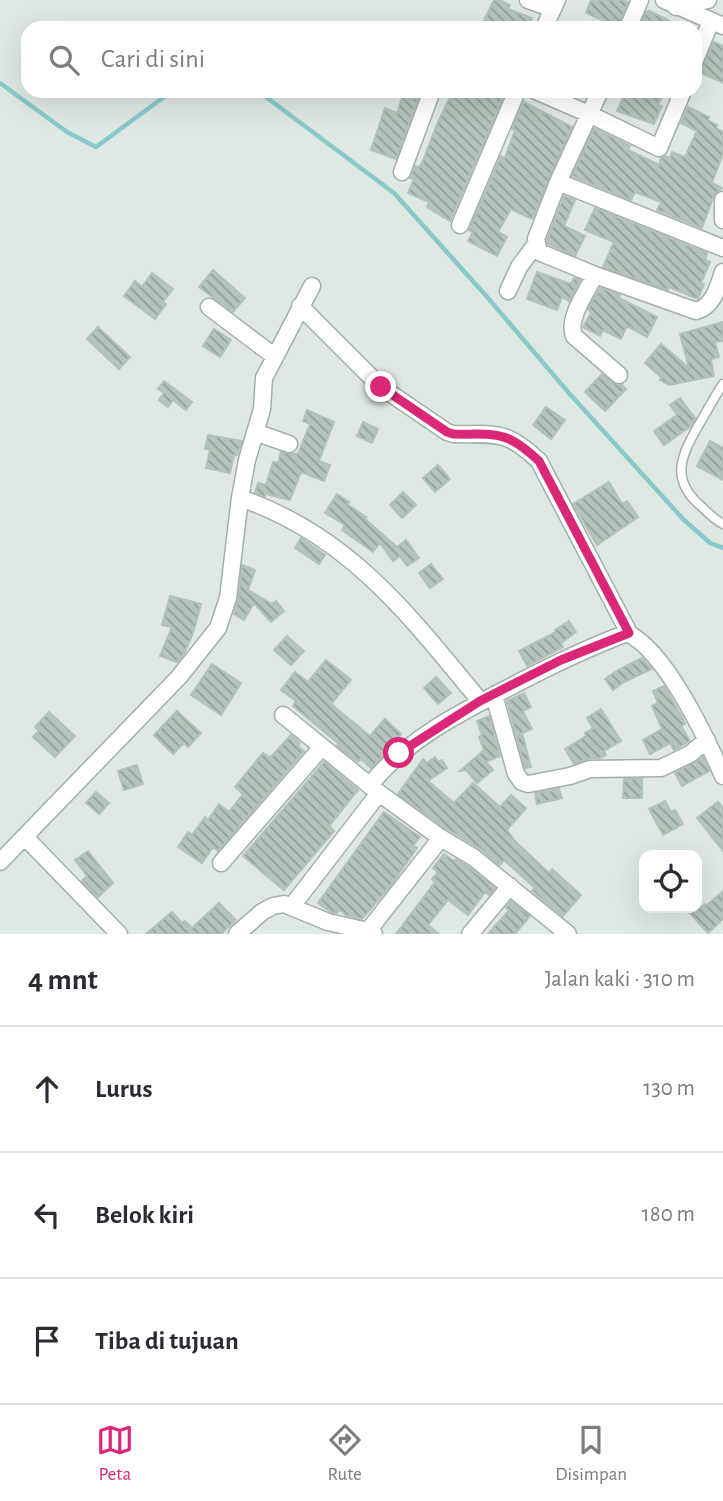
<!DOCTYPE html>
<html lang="id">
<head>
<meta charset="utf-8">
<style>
	body { margin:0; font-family:"Alegreya Sans",sans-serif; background:#f2f2f3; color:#2b2b33 }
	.controls { position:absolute; right:21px; bottom:21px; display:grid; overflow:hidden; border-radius:14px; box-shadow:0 7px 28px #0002 }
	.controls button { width:63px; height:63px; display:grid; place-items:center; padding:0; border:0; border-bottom:2px solid #e1e1e2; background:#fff; color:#2b2b33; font:35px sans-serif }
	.stop { position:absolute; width:21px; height:21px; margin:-16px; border:5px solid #db2777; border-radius:50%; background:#fff }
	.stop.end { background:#db2777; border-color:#fff; box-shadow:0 2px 7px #0008 }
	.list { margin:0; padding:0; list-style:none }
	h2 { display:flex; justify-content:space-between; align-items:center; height:91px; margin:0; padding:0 28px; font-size:30px }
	h2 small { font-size:23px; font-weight:400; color:#7c7c81 }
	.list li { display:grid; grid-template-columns:46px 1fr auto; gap:21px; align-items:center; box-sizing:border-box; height:126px; padding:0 28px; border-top:2px solid #e1e1e2 }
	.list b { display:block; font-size:26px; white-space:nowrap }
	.list em { font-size:23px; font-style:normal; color:#7c7c81 }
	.icon { flex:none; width:38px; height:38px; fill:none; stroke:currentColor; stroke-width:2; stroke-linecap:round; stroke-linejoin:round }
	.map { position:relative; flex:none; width:723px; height:934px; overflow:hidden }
	.search { position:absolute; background:#fff; box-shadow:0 7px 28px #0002; left:21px; right:21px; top:21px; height:77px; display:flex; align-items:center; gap:18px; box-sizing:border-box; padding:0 24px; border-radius:21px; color:#7c7c81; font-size:26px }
	.sheet { height:469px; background:#fff }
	nav { display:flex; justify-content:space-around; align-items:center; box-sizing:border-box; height:98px; border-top:2px solid #e1e1e2; background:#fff; font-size:19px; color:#7c7c81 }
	nav a { display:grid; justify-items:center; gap:4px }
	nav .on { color:#db2777 }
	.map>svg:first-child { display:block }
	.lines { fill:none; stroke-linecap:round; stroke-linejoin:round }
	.stream { stroke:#8ac9cb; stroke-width:4.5 }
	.building { fill:url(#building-back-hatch); stroke:#b2c2ba; stroke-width:2 }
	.lane-casing { stroke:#a2b0a9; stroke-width:11 }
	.street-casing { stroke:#a2b0a9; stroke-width:19 }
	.lane { stroke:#fff; stroke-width:8 }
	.street { stroke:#fff; stroke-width:16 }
	.route { stroke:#db2777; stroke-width:9 }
</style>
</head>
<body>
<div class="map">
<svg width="723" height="934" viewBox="0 0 723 934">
	<defs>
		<pattern id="building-back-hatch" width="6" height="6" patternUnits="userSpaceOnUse" patternTransform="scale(1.75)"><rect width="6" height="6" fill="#b5c4bc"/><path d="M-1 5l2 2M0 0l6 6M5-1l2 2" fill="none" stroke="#93a099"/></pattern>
	</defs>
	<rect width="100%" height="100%" fill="#dfe9e3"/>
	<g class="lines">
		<!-- stream -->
		<path class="stream" d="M0,83L67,132L96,147L172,91
			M258,91L394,193L488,298L568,392L683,519L710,543L723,548"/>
	</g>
	<!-- building -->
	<path class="building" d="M494,0H500L510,5L508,9L532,18L528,28H480Z
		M591,0H623L628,2L618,28H604L607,22L586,13Z
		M649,11L666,19L681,28H639L646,12Z
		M714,42L723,46V83L699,72Z
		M453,91H506L450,221L427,207L429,202L408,193L414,179L410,178L415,166L419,167L422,163L438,122Z
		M626,91H633L645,97L647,91H664L658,105L662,106L654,124L617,111Z
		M403,95L418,99L396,159L371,150L385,108L397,113Z
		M524,102L572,127L532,219L511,209L498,232L507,237L497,256L468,241L473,232L469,230L501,156L505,158L515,130L512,129Z
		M688,107L709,117L708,120L717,125L716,128L723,132V153L712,183L722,188L714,195L702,228L657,210L661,202L635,192L631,200L572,176L594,128L630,146L628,150L659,165L661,158L666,156L670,158L672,152L685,157L697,131L681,123Z
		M564,196L575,200L564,226L585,236L575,256L548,244L547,240Z
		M595,208L707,253L705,260L710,262L701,283L704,284L698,299L669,287L668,290L603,267L614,242L585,230Z
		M213,270L245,298L233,312L199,287Z
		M537,272L571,284L574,278L580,280L569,301L562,297L557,310L527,299Z
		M152,273L173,289L163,302L166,304L155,319L124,296L135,281L142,287Z
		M600,288L620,295L619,298L657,317L647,337L627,326L621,339L603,330L600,336L583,327L591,313L588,309Z
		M723,322V341L715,342L719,357L711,359L714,376L669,385L660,380L662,378L645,363L661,344L689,368L680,334Z
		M98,327L130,357L119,369L87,339Z
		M214,329L231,340L220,357L203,346Z
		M602,374L613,383L622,385L626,389L605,411L585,392Z
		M164,381L192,402L186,410L173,400L168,407L159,400L164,393L158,389Z
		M680,398L695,418L691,426L664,445L654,431L677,415L670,405Z
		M546,407L565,420L551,439L533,425Z
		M307,410L334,422L319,461L330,465L324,481L301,472L290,500L266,494L265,497L255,493L258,483L266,485L273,462L278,463L281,452L298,454L310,424L303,421Z
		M363,422L378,429L372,443L357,436Z
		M208,435L242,441L237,455H234L230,473L206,468L210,450L205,449Z
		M710,441L723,448V480L697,466Z
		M438,465L450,479L435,492L423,478Z
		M609,482L622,504L627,501L638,517L597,545L573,504Z
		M403,492L416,505L402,518L390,505Z
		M337,494L349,502L347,504L366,517L364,518L397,547L406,540L419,558L407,566L400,556L393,561L380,543L373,552L342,530L345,525L325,513Z
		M301,538L325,555L319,564L295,548Z
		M431,564L443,579L430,588L419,573Z
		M242,565L255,570L248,590L272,604L276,601L284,611L271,622L254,603L244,620L234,614L238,600Z
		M170,596L201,604L193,633L184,654L177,662L160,656L172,627L162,625Z
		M569,621L576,632L561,643L563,647L527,666L519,651L556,632L555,630Z
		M287,636L304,651L291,665L274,650Z
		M642,658L652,669L624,682L613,690L605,679L618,670Z
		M326,660L351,680L331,704L370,736L385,719L401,734L392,747L371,768L361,759L358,762L337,746L339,744L293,706L296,701L281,690L295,672L308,682Z
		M212,664L241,683L221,715L191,695Z
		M436,677L451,693L438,704L424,688Z
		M664,686L682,717L685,724L681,726L690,741L674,750L670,743L650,754L643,740L662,729L652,706L658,703L653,691Z
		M524,693L531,707L523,711L532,729L522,733L531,767L525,768L507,701Z
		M601,709L621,741L604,751L606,755L600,758H590L574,764L565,749L586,736L585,733L593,728L587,718Z
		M177,711L201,733L188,747L184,743L173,754L154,735Z
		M49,712L75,736L55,757L33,737L39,731L35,727Z
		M489,716L500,756L486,762L493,770L477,783L466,770L460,771L484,750L479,737L482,735L477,721Z
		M291,735L300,743L298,746L304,751L218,851L213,847L202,863L178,847L188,832L192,835L205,817L208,820L219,804L229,812L243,794L235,787L263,753L270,758Z
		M435,757L438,762L442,760L447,768L428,781L454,803L473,783L500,807L511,795L526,808L507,830L515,841L549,873L552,869L581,895L563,916L532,891L535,888L504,860L500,865L479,848L447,829L398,794L423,759L427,763Z
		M703,757L709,771L682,786L675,773Z
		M324,762L358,790L329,826L334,831L284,890L243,856Z
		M137,765L143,784L124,790L118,771Z
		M624,779H642V798H623Z
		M559,789L562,798L537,804L535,793Z
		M96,792L109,803L99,814L86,803Z
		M665,801L671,812L675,810L683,824L663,835L649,809Z
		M718,802L723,808V851L697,818Z
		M384,812L420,837L413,846L417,848L392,884L362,919L346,915L340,910L337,913L331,912L318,903Z
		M88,851L113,883L98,897L82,881L87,876L75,860Z
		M444,854L454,861L456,859L467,866L495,888L489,895L485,892L468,915L448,900L428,925L439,934H396L435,882L432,879L438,872L433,868Z
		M723,891V919L708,933L685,908H700L705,904L706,906Z
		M511,901L530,916L515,934H488L509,910L506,908Z
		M219,903L236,920L221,934H146L172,912L182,923L185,921L192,928Z"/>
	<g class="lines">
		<defs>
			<path id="lane" d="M723,384C715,396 708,409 701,421C682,454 668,479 702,507C708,513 715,520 723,524"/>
			<path id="street" d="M528,0L553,9
				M664,0L723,26
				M676,7L708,0
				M544,28L557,0
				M628,28L640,0
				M695,60L711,21
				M536,91L589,114L659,148L683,91
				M600,91L558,182L536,239L539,252L595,275L696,311C713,307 718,287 723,272
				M402,172L432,91
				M558,182L723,248
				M723,200V220
				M460,225L517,91
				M595,275C587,291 567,318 574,336L619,375
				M508,291L519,267L536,244
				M300,306L381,387L447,432L453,434C497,435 505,429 539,461L629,633
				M209,307L274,356
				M255,432L289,444
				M240,498L247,460L262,409L264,378L312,286
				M494,695L516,774L522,782L528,784L570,776L590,769L661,768L690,754L707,740
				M283,715L379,793L441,838
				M370,785C406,740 459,713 510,687C548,667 587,648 627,633C665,650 706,737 723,776
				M25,837L119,934
				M0,862L179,677L218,628L228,598L240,498C349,535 410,616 480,701
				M221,863L322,747
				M292,906L379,793
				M368,931L441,838L473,857L568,934
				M237,934L262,912L273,906L284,904L328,922L368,931L374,934
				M470,934L510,886"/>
		</defs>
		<!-- lane casing -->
		<use href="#lane" class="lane-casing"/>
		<!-- street casing -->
		<use href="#street" class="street-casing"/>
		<!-- lane -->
		<use href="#lane" class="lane"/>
		<!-- street -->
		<use href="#street" class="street"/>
	</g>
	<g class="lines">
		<!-- route -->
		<path class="route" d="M381,387L447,432L453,434C497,435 505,429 539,461L629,633L561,660L480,701L399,753"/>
	</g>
</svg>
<div class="controls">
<button><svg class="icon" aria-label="locate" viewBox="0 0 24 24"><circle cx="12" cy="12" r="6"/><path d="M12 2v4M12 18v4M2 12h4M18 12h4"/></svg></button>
</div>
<div class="stop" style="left:399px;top:753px"></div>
<div class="stop end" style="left:381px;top:387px"></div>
<div class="search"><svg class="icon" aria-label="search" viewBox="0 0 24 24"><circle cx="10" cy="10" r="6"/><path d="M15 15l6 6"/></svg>Cari di sini</div>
</div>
<section class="sheet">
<h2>4 mnt<small>Jalan kaki · 310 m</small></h2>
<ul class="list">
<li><svg class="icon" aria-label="ahead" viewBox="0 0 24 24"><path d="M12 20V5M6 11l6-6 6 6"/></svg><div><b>Lurus</b></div><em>130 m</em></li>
<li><svg class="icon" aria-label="left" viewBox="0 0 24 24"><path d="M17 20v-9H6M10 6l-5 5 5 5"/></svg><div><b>Belok kiri</b></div><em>180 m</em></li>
<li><svg class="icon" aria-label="arrive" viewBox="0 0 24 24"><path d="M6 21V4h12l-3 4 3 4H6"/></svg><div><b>Tiba di tujuan</b></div></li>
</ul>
</section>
<nav>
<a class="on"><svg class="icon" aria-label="map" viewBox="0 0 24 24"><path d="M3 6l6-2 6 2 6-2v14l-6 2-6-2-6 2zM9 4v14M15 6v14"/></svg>Peta</a>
<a><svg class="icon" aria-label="directions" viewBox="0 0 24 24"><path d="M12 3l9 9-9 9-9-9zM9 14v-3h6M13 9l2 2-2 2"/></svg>Rute</a>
<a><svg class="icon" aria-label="saved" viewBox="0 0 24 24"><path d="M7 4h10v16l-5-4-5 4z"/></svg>Disimpan</a>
</nav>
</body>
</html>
